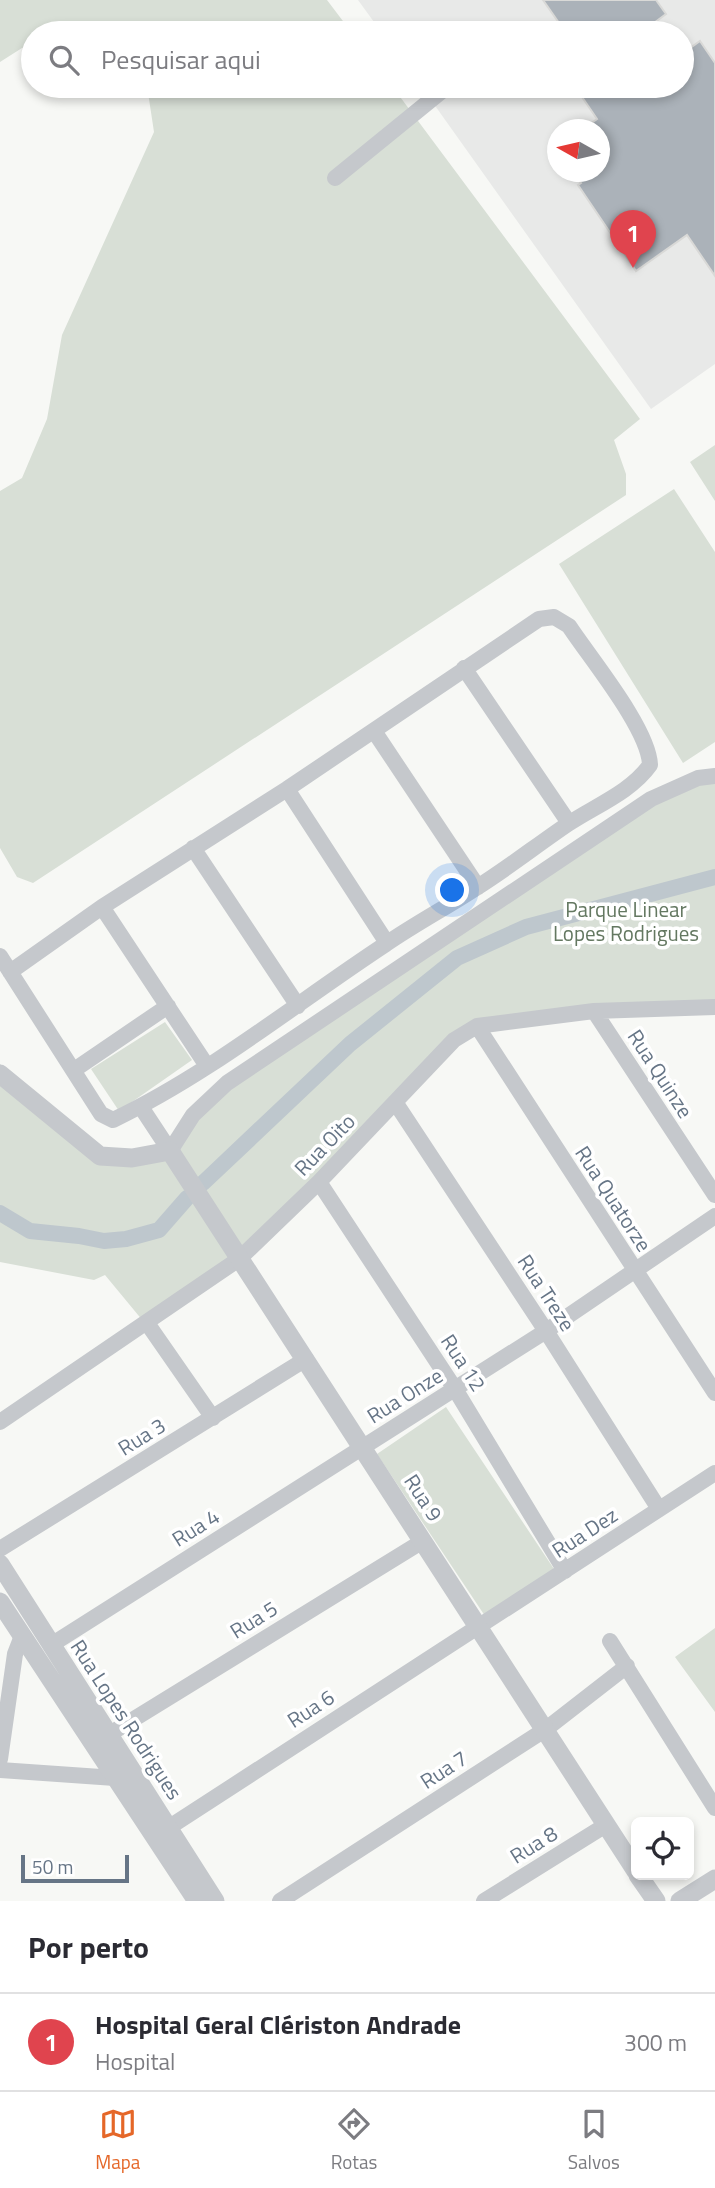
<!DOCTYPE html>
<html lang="pt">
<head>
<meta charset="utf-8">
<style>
	body { margin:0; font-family:"Titillium Web",sans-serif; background:#f2f2f3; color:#2b2b33 }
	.controls { position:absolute; right:21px; bottom:21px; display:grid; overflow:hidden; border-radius:10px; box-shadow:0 4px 10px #0003 }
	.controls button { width:63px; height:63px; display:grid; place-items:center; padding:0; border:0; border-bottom:2px solid #e1e1e2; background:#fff; color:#2b2b33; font:35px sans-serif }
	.compass { position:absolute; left:547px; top:119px; width:63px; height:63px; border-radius:50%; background:#fff; box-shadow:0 4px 10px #0003; rotate:278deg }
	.scale { position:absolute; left:21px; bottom:18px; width:108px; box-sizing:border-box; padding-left:7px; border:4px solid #667586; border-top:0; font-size:19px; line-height:24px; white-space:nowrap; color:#667586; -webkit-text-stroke:5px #fff; paint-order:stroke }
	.you { position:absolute; left:453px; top:891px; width:24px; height:24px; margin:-18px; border:5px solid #fff; border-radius:50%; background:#1a73e8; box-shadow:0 0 0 10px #1a73e833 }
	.badge { display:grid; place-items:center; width:46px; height:46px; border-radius:50%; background:#e56728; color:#fff; font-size:23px; font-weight:700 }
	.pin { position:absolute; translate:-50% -58px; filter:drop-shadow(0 2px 4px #0008) }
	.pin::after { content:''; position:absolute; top:37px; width:24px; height:21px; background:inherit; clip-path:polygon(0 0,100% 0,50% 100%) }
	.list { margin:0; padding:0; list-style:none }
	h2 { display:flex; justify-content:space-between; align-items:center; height:91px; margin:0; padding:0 28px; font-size:30px }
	h2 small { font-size:23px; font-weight:400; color:#7c7c81 }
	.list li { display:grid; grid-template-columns:46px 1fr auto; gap:21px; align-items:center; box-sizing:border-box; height:98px; padding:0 28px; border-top:2px solid #e1e1e2 }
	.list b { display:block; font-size:26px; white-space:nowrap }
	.list p { margin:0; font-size:23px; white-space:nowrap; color:#7c7c81 }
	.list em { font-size:23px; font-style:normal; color:#7c7c81 }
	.icon { flex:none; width:38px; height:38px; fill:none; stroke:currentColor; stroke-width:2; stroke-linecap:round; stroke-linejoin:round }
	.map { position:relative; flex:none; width:715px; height:1901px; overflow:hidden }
	.search { position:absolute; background:#fff; box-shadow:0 4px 10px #0003; left:21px; right:21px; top:21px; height:77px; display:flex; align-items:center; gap:18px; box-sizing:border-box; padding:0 24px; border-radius:38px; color:#7c7c81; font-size:26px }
	.sheet { height:189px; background:#fff }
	nav { display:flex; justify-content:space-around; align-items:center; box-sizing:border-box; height:98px; border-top:2px solid #e1e1e2; background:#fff; font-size:19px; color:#7c7c81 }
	nav a { display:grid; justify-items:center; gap:4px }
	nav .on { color:#e56728 }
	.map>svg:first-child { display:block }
	.built { fill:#e8e9e8; fill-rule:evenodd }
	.green { fill:#d8dfd6 }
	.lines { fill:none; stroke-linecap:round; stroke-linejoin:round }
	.canal { stroke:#bec7cd; stroke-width:16 }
	.building { fill:#abb2b9; stroke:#d9d9d7; stroke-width:2 }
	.minor { stroke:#c5c8cc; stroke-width:16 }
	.tertiary { stroke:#c5c8cc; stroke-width:19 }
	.labels { text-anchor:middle; stroke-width:7; stroke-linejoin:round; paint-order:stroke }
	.park-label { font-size:21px; fill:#647861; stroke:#fff }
	.street-label { font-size:21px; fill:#667586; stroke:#fff }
</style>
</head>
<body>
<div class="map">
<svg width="715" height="1901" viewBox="0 0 715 1901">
	<rect width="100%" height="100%" fill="#f7f8f5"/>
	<!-- built -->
	<path class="built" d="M358,0H715V364L651,409L421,86H682V33H382ZM558,130H600V172H558Z"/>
	<!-- green -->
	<path class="green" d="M0,0H327L352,33H33V46L22,48L0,62Z
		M147,86H392L640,419L614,440L626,474V495L33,883L17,877L0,848V491L22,478L47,419L62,335L154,132Z
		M715,445V501L690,462Z
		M674,489L715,552V742L683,763L559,564Z
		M715,776V1003L478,1024L320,1184L148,1327L105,1275L94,1280L0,1262V1064L98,1153H157L190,1115L652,799Z
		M165,1022L192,1060L119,1111L91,1069Z
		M446,1407L554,1569L485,1616L377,1454Z
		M715,1628V1712L675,1657Z"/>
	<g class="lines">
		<!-- canal -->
		<path class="canal" d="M203,1183L350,1044L457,958L526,927L715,877
			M0,1213L30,1231L79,1236L104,1241L126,1239L159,1230L187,1198"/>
	</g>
	<!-- building -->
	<path class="building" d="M543,0H656L666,14L654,23L661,33H566Z
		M700,41L715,63V276L687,235L636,271L578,185L581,183L572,172H599V130H582L597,119L580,94L592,86H682V54Z"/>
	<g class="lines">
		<!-- minor -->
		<path class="minor" d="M335,178L448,86
			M464,668L569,823
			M374,731L478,887
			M287,789L387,943
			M193,848L298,1006
			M102,907L207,1066
			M0,956L101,1114L113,1120C211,1073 296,1003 386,944C415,924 447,907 476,888C508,868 537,845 568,824C595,806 631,792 650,765C649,729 590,658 569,626L554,617L539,619L287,789L102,907L10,972
			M594,1011L715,1195
			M477,1026L715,1393
			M74,1070L168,1006
			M395,1102L546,1331L659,1509
			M141,1107L170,1151L193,1115L227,1083L651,799L698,778L715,776
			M319,1182L455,1389L565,1571
			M147,1323L213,1418
			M0,1422L239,1259L319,1182L454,1040L477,1026L594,1011L715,1007
			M0,1549L306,1359
			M610,1641L715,1808
			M51,1645L546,1331L715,1216
			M108,1735L423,1541
			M0,1759L15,1654L22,1636
			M0,1770L115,1778L121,1773
			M168,1828L715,1473
			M280,1901L546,1729L627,1666
			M484,1901L606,1825"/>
		<!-- tertiary -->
		<path class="tertiary" d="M0,1074L100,1156L132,1158L170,1151L636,1871
			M0,1564L215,1901
			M0,1602L197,1901
			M638,1875L656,1901
			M680,1901L715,1879"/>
	</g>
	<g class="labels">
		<!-- park labels -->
		<g class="park-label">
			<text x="626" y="917">Parque Linear<tspan x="626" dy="24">Lopes Rodrigues</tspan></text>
		</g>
		<!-- street labels -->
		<g class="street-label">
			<text transform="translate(660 1074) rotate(57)" y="7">Rua Quinze</text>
			<text transform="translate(325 1145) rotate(-46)" y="7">Rua Oito</text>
			<text transform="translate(613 1199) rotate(57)" y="7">Rua Quatorze</text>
			<text transform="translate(546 1293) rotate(57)" y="7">Rua Treze</text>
			<text transform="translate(463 1363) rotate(57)" y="7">Rua 12</text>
			<text transform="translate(405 1396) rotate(-32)" y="7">Rua Onze</text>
			<text transform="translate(142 1437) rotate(-32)" y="7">Rua 3</text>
			<text transform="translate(423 1498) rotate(57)" y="7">Rua 9</text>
			<text transform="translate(196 1528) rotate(-32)" y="7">Rua 4</text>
			<text transform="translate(585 1533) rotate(-33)" y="7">Rua Dez</text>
			<text transform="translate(254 1620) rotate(-32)" y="7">Rua 5</text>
			<text transform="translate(311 1709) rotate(-33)" y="7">Rua 6</text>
			<text transform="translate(126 1720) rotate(57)" y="7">Rua Lopes Rodrigues</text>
			<text transform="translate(444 1770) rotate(-33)" y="7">Rua 7</text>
			<text transform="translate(534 1845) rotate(-32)" y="7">Rua 8</text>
		</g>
	</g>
</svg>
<div class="controls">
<button><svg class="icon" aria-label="locate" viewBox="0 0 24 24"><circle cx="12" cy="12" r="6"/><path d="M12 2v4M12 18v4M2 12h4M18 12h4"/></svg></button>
</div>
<svg class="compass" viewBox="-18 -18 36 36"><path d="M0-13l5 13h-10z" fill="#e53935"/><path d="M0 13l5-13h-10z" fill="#7c7c81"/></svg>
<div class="scale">50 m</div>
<div class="you"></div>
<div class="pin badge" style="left:633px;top:268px;background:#e0444e">1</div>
<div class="search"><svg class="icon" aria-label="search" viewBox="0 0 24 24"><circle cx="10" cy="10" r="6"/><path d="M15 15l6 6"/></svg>Pesquisar aqui</div>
</div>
<section class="sheet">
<h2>Por perto<small></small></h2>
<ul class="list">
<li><span class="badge" style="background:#e0444e">1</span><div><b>Hospital Geral Clériston Andrade</b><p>Hospital</p></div><em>300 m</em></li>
</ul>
</section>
<nav>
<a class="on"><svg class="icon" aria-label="map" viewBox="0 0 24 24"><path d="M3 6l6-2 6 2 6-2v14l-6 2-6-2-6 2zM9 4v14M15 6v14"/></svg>Mapa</a>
<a><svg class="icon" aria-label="directions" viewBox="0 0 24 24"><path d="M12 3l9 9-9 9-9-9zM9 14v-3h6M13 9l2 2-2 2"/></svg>Rotas</a>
<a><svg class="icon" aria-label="saved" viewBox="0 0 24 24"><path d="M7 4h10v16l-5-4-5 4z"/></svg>Salvos</a>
</nav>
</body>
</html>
